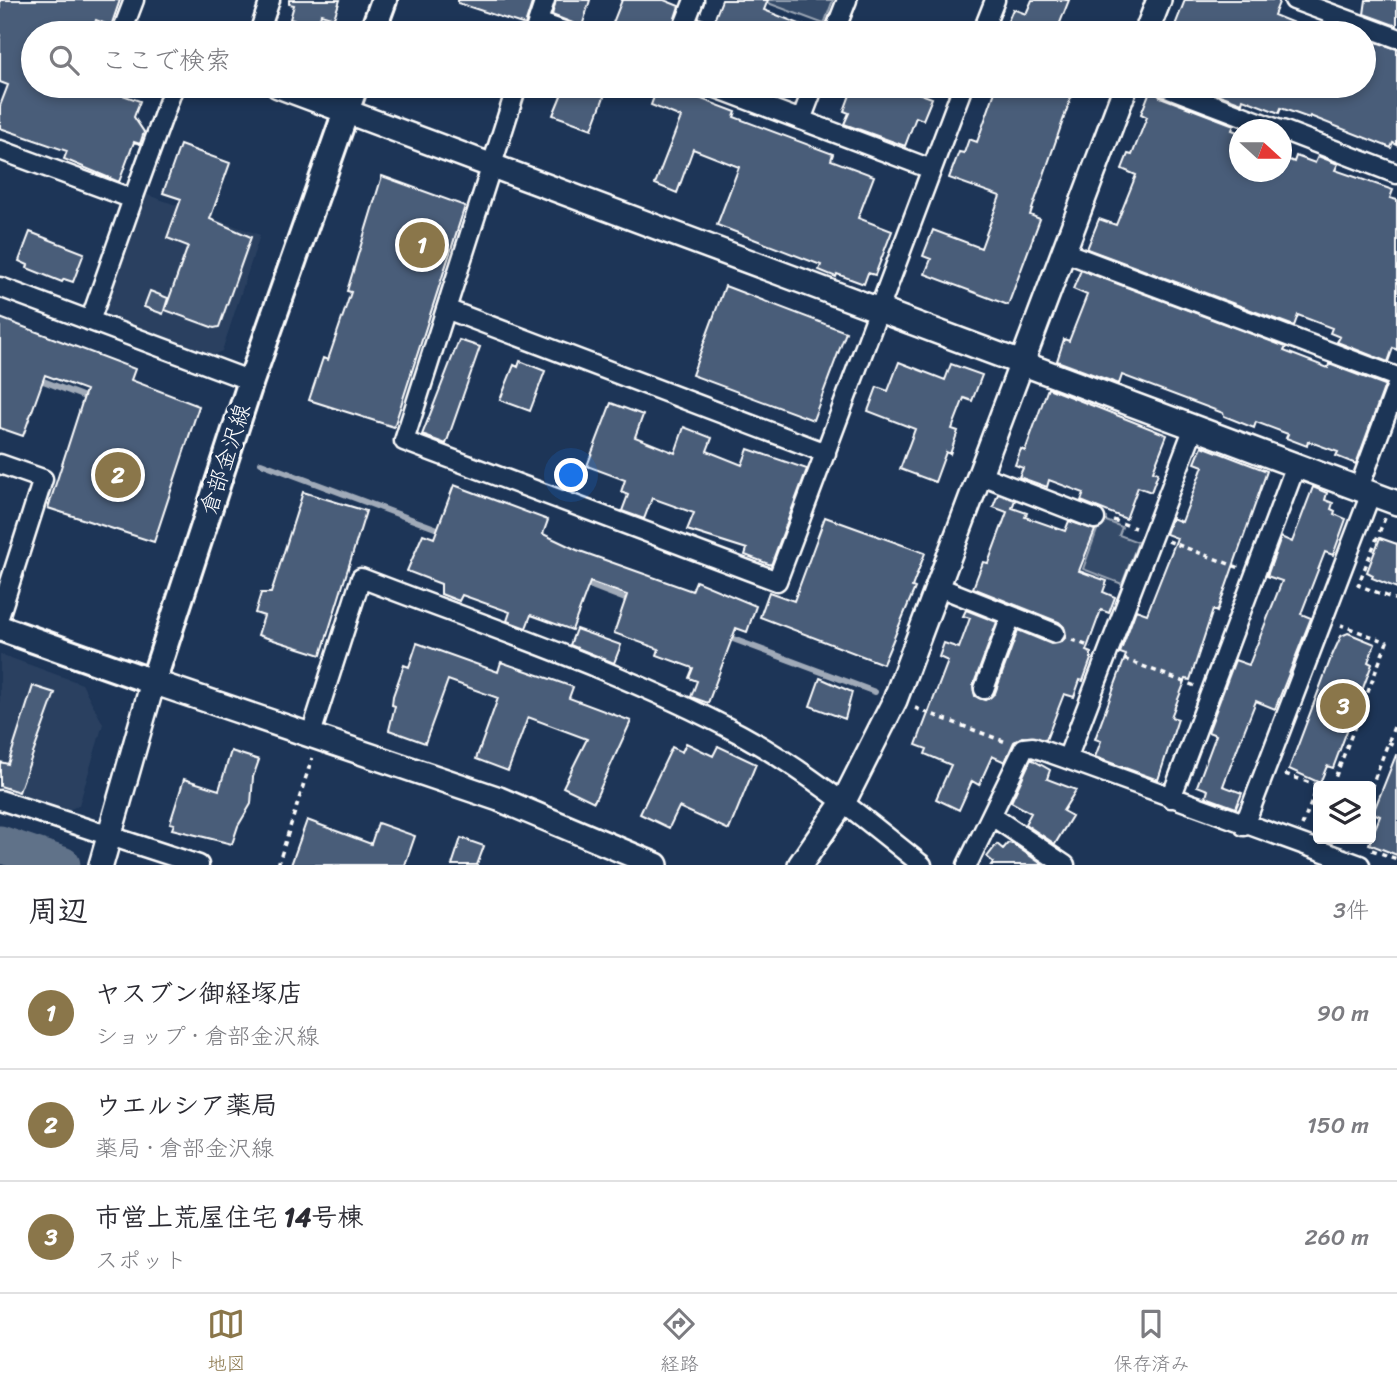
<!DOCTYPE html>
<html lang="ja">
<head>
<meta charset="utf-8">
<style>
	body { margin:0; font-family:Sriracha,"Klee One",sans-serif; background:#f7f7f7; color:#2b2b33 }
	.controls { position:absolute; right:21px; bottom:21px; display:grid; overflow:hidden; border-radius:7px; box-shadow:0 4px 10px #0003 }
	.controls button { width:63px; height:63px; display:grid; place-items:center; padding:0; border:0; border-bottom:2px solid #e1e1e2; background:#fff; color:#2b2b33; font:35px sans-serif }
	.compass { position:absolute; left:1229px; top:119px; width:63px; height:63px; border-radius:50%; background:#fff; box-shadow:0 4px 10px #0003; rotate:111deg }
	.you { position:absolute; left:572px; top:476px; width:24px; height:24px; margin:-18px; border:5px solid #fff; border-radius:50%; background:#1a73e8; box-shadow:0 0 0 10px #1a73e833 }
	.badge { display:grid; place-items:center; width:46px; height:46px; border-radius:50%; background:#8a764a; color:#fff; font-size:23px; font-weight:700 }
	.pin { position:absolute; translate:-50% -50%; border:4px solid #fff; box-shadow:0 2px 7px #0006 }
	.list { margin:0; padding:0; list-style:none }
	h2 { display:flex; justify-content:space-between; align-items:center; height:91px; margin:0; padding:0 28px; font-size:30px }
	h2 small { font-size:23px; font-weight:400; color:#7c7c81 }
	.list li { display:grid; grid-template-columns:46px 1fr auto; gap:21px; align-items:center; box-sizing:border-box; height:112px; padding:0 28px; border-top:2px solid #e1e1e2 }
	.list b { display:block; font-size:26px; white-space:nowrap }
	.list p { margin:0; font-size:23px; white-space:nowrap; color:#7c7c81 }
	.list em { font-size:23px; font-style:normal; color:#7c7c81 }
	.icon { flex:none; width:38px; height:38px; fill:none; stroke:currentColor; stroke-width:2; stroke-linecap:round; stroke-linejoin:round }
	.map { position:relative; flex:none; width:1397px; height:865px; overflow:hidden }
	.search { position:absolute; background:#fff; box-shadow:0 4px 10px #0003; left:21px; right:21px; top:21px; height:77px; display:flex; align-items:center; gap:18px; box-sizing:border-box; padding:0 24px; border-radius:38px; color:#7c7c81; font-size:26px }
	.sheet { height:427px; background:#fff }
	nav { display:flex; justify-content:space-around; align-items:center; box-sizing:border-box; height:98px; border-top:2px solid #e1e1e2; background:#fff; font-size:19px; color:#7c7c81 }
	nav a { display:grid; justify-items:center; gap:4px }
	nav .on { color:#8a764a }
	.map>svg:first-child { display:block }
	.built { fill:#2a4161 }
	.green { fill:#364b69; stroke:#9aa5b4; stroke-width:2 }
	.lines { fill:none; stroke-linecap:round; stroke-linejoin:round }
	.stream { stroke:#a0aab8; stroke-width:6 }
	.river { stroke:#617289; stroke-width:37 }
	.building { fill:#4a5d79; stroke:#fff; stroke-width:2 }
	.minor-casing { stroke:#fff; stroke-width:23 }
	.tertiary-casing { stroke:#fff; stroke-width:28 }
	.secondary-casing { stroke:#fff; stroke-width:30 }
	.path { stroke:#fff; stroke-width:3.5; stroke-dasharray:5 5; stroke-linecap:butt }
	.minor { stroke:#1d3557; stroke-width:18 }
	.tertiary { stroke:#1d3557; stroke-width:23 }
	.secondary { stroke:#1d3557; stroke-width:24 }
	.labels { text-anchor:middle; stroke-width:7; stroke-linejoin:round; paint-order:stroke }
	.street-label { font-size:23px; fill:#fff; stroke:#1d3557 }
</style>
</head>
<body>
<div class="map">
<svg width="1397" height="865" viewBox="0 0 1397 865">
	<rect width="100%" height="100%" fill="#1d3557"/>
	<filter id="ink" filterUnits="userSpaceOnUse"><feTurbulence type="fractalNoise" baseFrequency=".0143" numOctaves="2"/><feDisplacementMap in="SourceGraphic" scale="14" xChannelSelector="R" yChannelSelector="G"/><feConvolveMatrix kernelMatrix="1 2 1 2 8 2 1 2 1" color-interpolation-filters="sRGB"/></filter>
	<g filter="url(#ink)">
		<!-- built -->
		<path class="built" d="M145,194L260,235L222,351L210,356L110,319L105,308Z
			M0,654L82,684L103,724L79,805L67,811L0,790Z"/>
		<!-- green -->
		<path class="green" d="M760,0H833L824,24Z
			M1101,519L1122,527L1119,535L1138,542L1122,584L1083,569Z"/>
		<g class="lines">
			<!-- stream -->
			<path class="stream" d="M38,379L90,399
				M261,463L443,531
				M581,582L633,602
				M725,636L875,692"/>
			<!-- river -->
			<path class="river" d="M0,844L62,865"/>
		</g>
		<!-- building -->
		<path class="building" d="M0,0H120L111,26L96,20L91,33H33V86H97L140,101L134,117L144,132L140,144L134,142L119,182L64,159L67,151L0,128V106L8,85L0,82Z
			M289,0H340L334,18L321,14L317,27L290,19L294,5L289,4Z
			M458,0H533L525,25L458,3Z
			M556,0H590L580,33L573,23L552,15Z
			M622,0H664L679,6L670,33H609Z
			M722,0H768L764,10L822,33H693L699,18L713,23Z
			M1032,0H1069L1056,33H1003L1013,9L1026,14Z
			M1185,0H1280L1274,15L1318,33H1172Z
			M1366,0H1397V26L1364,14Z
			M1364,38L1397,49V145L1393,143L1391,148L1310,116L1309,118L1281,108L1279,113L1243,99L1242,103L1195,86H1364Z
			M565,86L587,90L589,86H608L592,129L553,115Z
			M658,86H685L683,92L736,112L734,117L833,154L831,160L874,176L858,218L892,231L875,275L868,273L864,284L837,274L836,277L819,270L821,265L717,225L739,167L693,149L677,193L655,184L681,117L651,105Z
			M864,86H899L932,98L923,120L916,117L905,146L844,124L849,113L844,111L853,87L862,90Z
			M997,86H1075L1030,215L1040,219L1008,305L925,274L931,259L923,256L933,230L981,248L1000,196L949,178L959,152L964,153L969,139L977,142Z
			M1152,86L1160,97L1234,125L1232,130L1240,133V172H1282V157L1294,162L1296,156L1315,163L1318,156L1338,164L1335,170L1393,190L1390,198L1397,200V350L1393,348L1388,362L1337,342L1340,337L1330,333L1332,328L1298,315L1294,326L1087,249L1099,219L1116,225L1136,175L1122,169L1128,154L1132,155L1147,117L1141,114Z
			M180,145L230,163L210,219L251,237L219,327L214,328L165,310L188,246L167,238L181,199L163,193Z
			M382,176L465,206L394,427L309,400L323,358L328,360L351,292L347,291Z
			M30,232L84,253L73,282L64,279L62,282L27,268L28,265L19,261Z
			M1081,270L1286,347L1284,351L1328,368L1329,364L1385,385L1356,464L1336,456L1338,452L1308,441L1307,446L1286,438L1288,434L1256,422L1254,428L1224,416L1223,413L1122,375L1119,384L1057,361L1064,339L1069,341L1087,295L1073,289Z
			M725,286L846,332L813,420L692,375Z
			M150,291L168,298L163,314L144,307Z
			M0,318L135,369L131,380L199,406L154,542L48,508L86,390L45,375L23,436L0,428Z
			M459,340L480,347L446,444L422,435Z
			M520,361L545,371L530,411L500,400L514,365L518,367Z
			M899,362L945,380L951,364L982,375L972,401L964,398L952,429L958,431L950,454L946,452L935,482L900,469L915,429L868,411L877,387L888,391Z
			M1048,388L1167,435L1153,471L1158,473L1151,492L1138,487L1126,519L1081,501L1084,493L1049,480L1047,487L1019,477L1023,468L1015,465L1021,449L1025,451Z
			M611,403L643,415L635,437L675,453L684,427L712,438L707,451L742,465L748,449L807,469L771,565L745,555L747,549L687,530L694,513L652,498L644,519L622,511L628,495L621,492L625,480L587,466Z
			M1202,446L1267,471L1217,612L1213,610L1190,680L1186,679L1171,717L1178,719L1158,780L1095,757L1101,741L1095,739L1126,655L1120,653L1136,610L1147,614L1177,538L1166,534L1172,518L1182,522L1203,466L1195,463Z
			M454,485L548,520L543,534L577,550L692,591L696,581L756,606L747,632L736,628L708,703L691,697L697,681L689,678L693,668L657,655L659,649L614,633L627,595L590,582L572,630L531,615L526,628L507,621L510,612L462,595L459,601L441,594V584L407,571L423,534L434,538Z
			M1313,487L1327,493L1325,500L1333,503L1331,509L1335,511L1334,514L1346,519L1333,555L1325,552L1301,614L1311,618L1275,709L1256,701L1239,744L1223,786L1242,793L1236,808L1206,797L1208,790L1197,786L1216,735L1208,732L1235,660L1249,665L1282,581L1267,576L1281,537L1292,542Z
			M303,492L366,511L321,655L258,635L264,616L255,613L261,593H271Z
			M998,494L1015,500L1012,508L1027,513L1025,517L1065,531L1069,521L1095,530L1079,571L1107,581L1103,592L1115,597L1109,613L1101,610L1086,651L1091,653V659L1083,681L1080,680L1074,697L1064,694L1046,740L1022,737L1014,742L1005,762L992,756L979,785L972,781L959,810L936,799L951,765L925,754L927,749L916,745L948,661L939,657L944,643L959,648L970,618L963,616L966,610L997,622L973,686L975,696L985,700L995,693L1018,630L1051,644L1061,642L1066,637L1064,627L1059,622L973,588L983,562L988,563L1007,512L993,507Z
			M825,517L925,553L912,587L915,588L883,664L760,617L769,592L794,601Z
			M1380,538L1397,544V588L1372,578L1373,575L1367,572Z
			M576,629L621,645L614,663L570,645Z
			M1348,633L1375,644L1368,662L1372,664L1333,768L1327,766L1320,783L1289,769L1331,658L1341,636Z
			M417,643L498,672L501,662L556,681L573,687L569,698L631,721L594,802L563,787L587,739L528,717L508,771L476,759L498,698L448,680L425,743L389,730L395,706L392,705L393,696L404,665L409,667Z
			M820,678L852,692L845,719L810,706Z
			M33,686L55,693L19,792L0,786V762L8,764Z
			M686,743L713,756L718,746L756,764L729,830L679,807L669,828L640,814L672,747L682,752Z
			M231,751L259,760L253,777L251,804L238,826L232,844L172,829L174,824L170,823L184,779L219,790Z
			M1396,755H1397V855L1369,844L1380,816L1373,813Z
			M1031,759L1050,770L1047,779L1076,790L1063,811L1072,816L1055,844L1025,824L1031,813L1011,802Z
			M307,820L371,844L378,823L415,836L405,865H291Z
			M461,838L484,846L477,865H452Z
			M1008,843L1013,844L1043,865H991L993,862L987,857L997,844L1003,849Z"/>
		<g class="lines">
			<defs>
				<path id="minor" d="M134,0L123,29L136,33
					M1294,0L1397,38
					M538,22L569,33
					M259,33L270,0
					M534,33L545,0
					M681,33L694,0
					M834,33L847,0
					M982,33L995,0
					M517,86L404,441L777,581L963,86
					M711,86L931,169
					M1164,86L1280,130
					M801,120L814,86
					M1282,130L1397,174
					M0,150L133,199L174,86
					M1064,252L1397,377
					M0,287L251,381
					M446,309L826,453
					M90,321L133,199
					M1194,427L1067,759L1360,865
					M0,464L43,479L0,614
					M981,475L1095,519
					M1359,488L1397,385
					M939,587L1055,633
					M984,689L1011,616
					M311,734L361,578C488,627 620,670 740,734C806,770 864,818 922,865
					M1171,798L1296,465
					M0,800L199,865
					M992,816L1065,865
					M1244,826L1371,493
					M967,865L1024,748L1033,747L1067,759"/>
				<path id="tertiary" d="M1146,33L1159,0
					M278,86L1397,503
					M101,865L153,682L499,799L656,865
					M800,865L844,801L895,700L1126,86"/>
				<path id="secondary" d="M372,33L384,0
					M0,628L153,682L251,381L355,86"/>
			</defs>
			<!-- minor casing -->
			<use href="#minor" class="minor-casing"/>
			<!-- tertiary casing -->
			<use href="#tertiary" class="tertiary-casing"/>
			<!-- secondary casing -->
			<use href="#secondary" class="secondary-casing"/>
			<!-- path -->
			<path class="path" d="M1385,518L1358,585L1397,600
				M1113,520L1135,528
				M1168,541L1240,568
				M1072,640L1091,647
				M1124,659L1195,686
				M915,708L1006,742
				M1388,742L1397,746
				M1285,774L1319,786
				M1332,786L1387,642L1341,625
				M1371,788L1397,719
				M1302,826L1318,786
				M1372,850L1397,859
				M278,865L312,758"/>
			<!-- minor -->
			<use href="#minor" class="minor"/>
			<!-- tertiary -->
			<use href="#tertiary" class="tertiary"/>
			<!-- secondary -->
			<use href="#secondary" class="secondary"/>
		</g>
	</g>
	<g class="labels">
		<!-- street labels -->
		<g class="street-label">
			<text transform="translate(225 459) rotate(-72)" y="8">倉部金沢線</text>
		</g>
	</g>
</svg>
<div class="controls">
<button><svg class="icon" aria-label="layers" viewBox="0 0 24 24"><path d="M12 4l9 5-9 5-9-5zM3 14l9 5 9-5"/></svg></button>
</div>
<svg class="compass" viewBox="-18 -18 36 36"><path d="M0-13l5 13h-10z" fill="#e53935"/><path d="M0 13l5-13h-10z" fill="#7c7c81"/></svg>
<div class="you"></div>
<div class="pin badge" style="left:422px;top:245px">1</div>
<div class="pin badge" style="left:118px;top:475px">2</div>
<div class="pin badge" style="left:1343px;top:706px">3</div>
<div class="search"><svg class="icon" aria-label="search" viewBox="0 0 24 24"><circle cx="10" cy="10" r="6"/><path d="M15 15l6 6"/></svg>ここで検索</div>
</div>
<section class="sheet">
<h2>周辺<small>3件</small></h2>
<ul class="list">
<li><span class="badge">1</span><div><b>ヤスブン御経塚店</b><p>ショップ · 倉部金沢線</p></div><em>90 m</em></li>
<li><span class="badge">2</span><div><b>ウエルシア薬局</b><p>薬局 · 倉部金沢線</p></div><em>150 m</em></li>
<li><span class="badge">3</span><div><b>市営上荒屋住宅 14号棟</b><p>スポット</p></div><em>260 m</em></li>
</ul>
</section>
<nav>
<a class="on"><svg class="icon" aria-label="map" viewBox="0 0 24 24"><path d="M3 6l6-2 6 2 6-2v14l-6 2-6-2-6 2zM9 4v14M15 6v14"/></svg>地図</a>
<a><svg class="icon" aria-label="directions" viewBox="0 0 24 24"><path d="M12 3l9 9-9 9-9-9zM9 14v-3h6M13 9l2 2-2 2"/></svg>経路</a>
<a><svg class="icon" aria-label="saved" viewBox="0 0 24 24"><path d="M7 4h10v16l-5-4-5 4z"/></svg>保存済み</a>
</nav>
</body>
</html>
